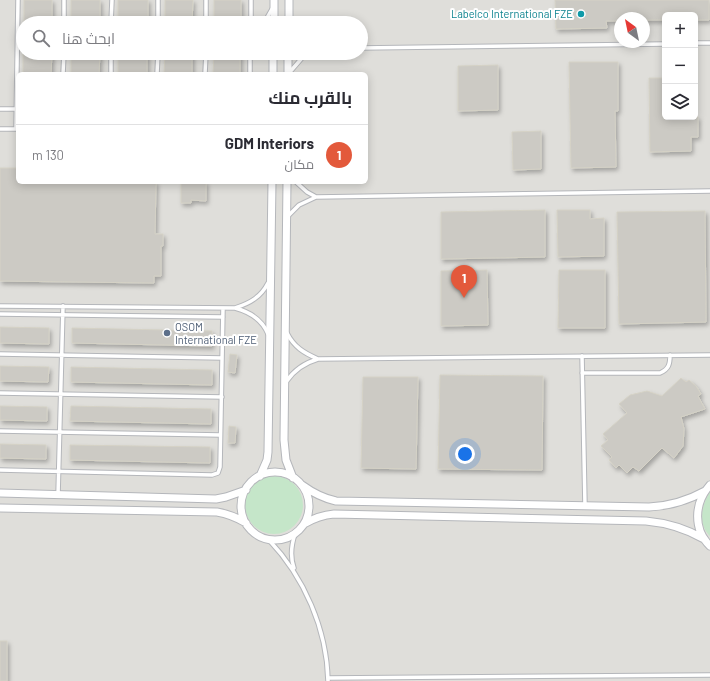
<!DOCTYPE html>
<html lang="ar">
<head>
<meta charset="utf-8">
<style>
	body { margin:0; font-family:Barlow,Cairo,sans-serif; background:#f7f7f7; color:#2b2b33; direction:rtl }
	.controls { position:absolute; right:12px; top:12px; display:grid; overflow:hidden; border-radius:6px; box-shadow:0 2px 10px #0003 }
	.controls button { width:36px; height:36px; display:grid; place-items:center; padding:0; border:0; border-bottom:1px solid #e1e1e2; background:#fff; color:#2b2b33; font:20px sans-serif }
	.compass { position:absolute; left:614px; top:12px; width:36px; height:36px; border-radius:50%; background:#fff; box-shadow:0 2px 10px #0003; rotate:327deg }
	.you { position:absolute; left:465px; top:454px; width:14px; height:14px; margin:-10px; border:3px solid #fff; border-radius:50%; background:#1a73e8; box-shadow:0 0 0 6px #1a73e833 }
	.badge { display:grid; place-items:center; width:26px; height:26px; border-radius:50%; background:#e3593b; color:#fff; font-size:13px; font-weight:700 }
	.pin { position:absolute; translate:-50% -33px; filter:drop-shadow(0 1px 2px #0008) }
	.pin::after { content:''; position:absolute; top:21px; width:14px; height:12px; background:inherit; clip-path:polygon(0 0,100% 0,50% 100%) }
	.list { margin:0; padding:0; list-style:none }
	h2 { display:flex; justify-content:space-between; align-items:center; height:52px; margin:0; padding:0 16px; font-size:17px }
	h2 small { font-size:13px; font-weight:400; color:#7c7c81 }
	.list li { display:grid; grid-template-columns:26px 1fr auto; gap:12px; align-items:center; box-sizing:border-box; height:60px; padding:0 16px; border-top:1px solid #e1e1e2 }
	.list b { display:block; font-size:15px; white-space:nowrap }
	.list p { margin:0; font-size:13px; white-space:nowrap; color:#7c7c81 }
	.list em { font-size:13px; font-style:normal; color:#7c7c81 }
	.icon { flex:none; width:22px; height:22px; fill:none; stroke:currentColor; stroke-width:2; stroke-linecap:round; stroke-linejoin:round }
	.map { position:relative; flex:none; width:710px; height:681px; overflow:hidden; direction:ltr }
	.search { position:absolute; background:#fff; box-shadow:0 2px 10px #0003; left:16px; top:16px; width:352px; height:44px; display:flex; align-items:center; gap:10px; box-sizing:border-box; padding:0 14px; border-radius:22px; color:#7c7c81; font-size:15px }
	.panel { position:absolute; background:#fff; box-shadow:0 2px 10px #0003; left:16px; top:72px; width:352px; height:112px; border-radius:6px; direction:rtl }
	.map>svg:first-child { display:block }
	.industrial { fill:#dfdeda; fill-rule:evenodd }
	.green { fill:#c5e6c9 }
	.building { fill:#cccac4; stroke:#d5d2c6; filter:url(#shadow) }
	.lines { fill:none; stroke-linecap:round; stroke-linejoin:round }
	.lane-casing { stroke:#b5b7bb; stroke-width:5.5 }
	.street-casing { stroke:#b5b7bb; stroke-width:9 }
	.lane { stroke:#fff; stroke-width:3.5 }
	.street { stroke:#fff; stroke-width:7 }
	.culture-dot { fill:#0f9aa8; stroke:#fff; stroke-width:1.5 }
	.service-dot { fill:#5c6f8a; stroke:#fff; stroke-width:1.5 }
	.labels { text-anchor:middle; stroke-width:4; stroke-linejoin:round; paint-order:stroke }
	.culture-label { font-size:11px; fill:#0d838f; stroke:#fff; text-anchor:end }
	.service-label { font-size:11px; fill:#4e5e75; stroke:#fff; text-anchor:start }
</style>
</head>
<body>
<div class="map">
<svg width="710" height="681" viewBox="0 0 710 681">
	<defs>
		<filter id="shadow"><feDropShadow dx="2" dy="3" stdDeviation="2" flood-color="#0004"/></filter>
	</defs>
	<rect width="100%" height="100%" fill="#f0efe8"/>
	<!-- industrial -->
	<path class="industrial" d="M0,0H710V681H0ZM665,15H695V117H665ZM620,18H644V42H620ZM23,23H361V53H23ZM18,74H366V182H18Z"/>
	<!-- green -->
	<path class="green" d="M245 505a29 29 0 1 1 58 0a29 29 0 1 1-58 0Z
		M710,492V536C697,524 702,504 710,492Z"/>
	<!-- building -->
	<path class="building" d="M24,0H52V23H24Z
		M71,0H100V23H71Z
		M118,0H148V23H118Z
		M165,0H193L192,23H165Z
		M214,0H241V23H214Z
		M555,0H709V20H695V15H665V20H644V18H620V21H606L607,28L556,29Z
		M23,53H52L51,74H23Z
		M71,53H100L99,74H71Z
		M118,53H147V74H118Z
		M165,53H192V74H164Z
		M214,53H240V74H213Z
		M569,62H618V111H615L616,167L571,168Z
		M498,65V110L458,111V66Z
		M649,78H665V117H698V137H691V151L650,152Z
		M541,131V169L513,170L512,132Z
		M0,168H18V182H156L155,234H163V246H161V276H154V283L0,281Z
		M181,182H206V201L191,200V203H181Z
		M545,210V257L441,259V212Z
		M557,210H590V219L604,218V256L558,257Z
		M705,211L706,322L619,324L617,212Z
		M487,270L488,325L441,326V271Z
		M559,270H605V328H558Z
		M0,327L49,328V344L0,343Z
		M72,328L212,331V346L72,343Z
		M230,354L237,355L235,373L228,372Z
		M0,366L49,367L48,382L0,381Z
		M71,367L212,370V385L71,382Z
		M440,375L543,376L542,470L438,469Z
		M363,377H418L416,469L361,468Z
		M681,378L686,382L689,380L696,386L701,394L698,396L705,409L681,417L684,429L683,446L674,458L662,448L639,471L633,467L627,473L619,465L616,468L609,460L612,457L601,446L608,440L603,434L627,413L619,404L630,395L647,391L662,396Z
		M0,406L47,407V421L0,420Z
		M71,406L211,409V424L70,421Z
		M229,426L236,427L235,443H228Z
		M0,444L46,445V459L0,458Z
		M70,445L210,447V463L70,460Z
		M0,641H7V681H0Z"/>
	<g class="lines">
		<defs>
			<path id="lane" d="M64,23V0
				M111,23L112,0
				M158,23V0
				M206,23V0
				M251,23V0
				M264,23L272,9
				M695,43H710
				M361,48L665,44
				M289,73L302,58L309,53
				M63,74L64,53
				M111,74V53
				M157,74L158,53
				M205,74L206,53
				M250,74V53
				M0,109H17
				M0,129H17
				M16,129L18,0
				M296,182L307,192L316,197
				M288,216L299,205L316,197L710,191
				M0,306L235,308C250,312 262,319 268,334
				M235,308C250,303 261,297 268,283
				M0,314L223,317
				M287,333C294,347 304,353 318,359
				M0,354L222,358
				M582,356L585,506
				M582,373H660C669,369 670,364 670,355
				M286,382C294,370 304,363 318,359L710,355
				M0,393L222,397
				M0,431L220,435
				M0,470L212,475L218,473L220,467L223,308
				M58,495L63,306
				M269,540C304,577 327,629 328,681
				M294,568C290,557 291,546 295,534
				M328,678L710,675"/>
			<path id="street" d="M274,23V0
				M289,23V0
				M273,74V53
				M288,74V53
				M287,182L284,440L286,460L293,478
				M241 506a34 34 0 1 1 68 0a34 34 0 1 1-68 0Z
				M260,476L267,460L268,452L272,182
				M302,485C313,493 322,498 336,501L649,507C670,506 687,501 705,491
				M710,485C694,503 693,529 710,546
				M0,493L216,499L226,497L246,490
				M0,508L217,512C229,514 236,517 246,523
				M304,524C314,518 322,515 334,514L646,521C668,523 685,528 704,539"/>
		</defs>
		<!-- lane casing -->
		<use href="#lane" class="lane-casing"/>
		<!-- street casing -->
		<use href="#street" class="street-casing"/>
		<!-- lane -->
		<use href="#lane" class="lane"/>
		<!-- street -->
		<use href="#street" class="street"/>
	</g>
	<!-- markers -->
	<circle class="culture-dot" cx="581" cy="14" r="4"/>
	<circle class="service-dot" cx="167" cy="333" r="4"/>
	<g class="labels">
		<!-- culture labels -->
		<g class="culture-label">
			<text x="573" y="18">Labelco International FZE</text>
		</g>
		<!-- service labels -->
		<g class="service-label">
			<text x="175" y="331">OSOM<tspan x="175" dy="13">International FZE</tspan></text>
		</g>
	</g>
</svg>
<div class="controls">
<button>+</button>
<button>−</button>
<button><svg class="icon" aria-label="layers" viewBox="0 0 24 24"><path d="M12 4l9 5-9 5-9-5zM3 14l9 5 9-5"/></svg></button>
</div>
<svg class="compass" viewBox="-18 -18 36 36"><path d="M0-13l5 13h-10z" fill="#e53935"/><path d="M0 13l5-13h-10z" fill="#7c7c81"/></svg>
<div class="you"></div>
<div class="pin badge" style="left:464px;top:298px">1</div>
<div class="search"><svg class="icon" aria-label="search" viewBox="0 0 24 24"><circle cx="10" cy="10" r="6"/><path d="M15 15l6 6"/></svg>ابحث هنا</div>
<section class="panel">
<h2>بالقرب منك<small></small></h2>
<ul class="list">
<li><span class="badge">1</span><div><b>GDM Interiors</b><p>مكان</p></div><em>130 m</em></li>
</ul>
</section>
</div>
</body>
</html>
